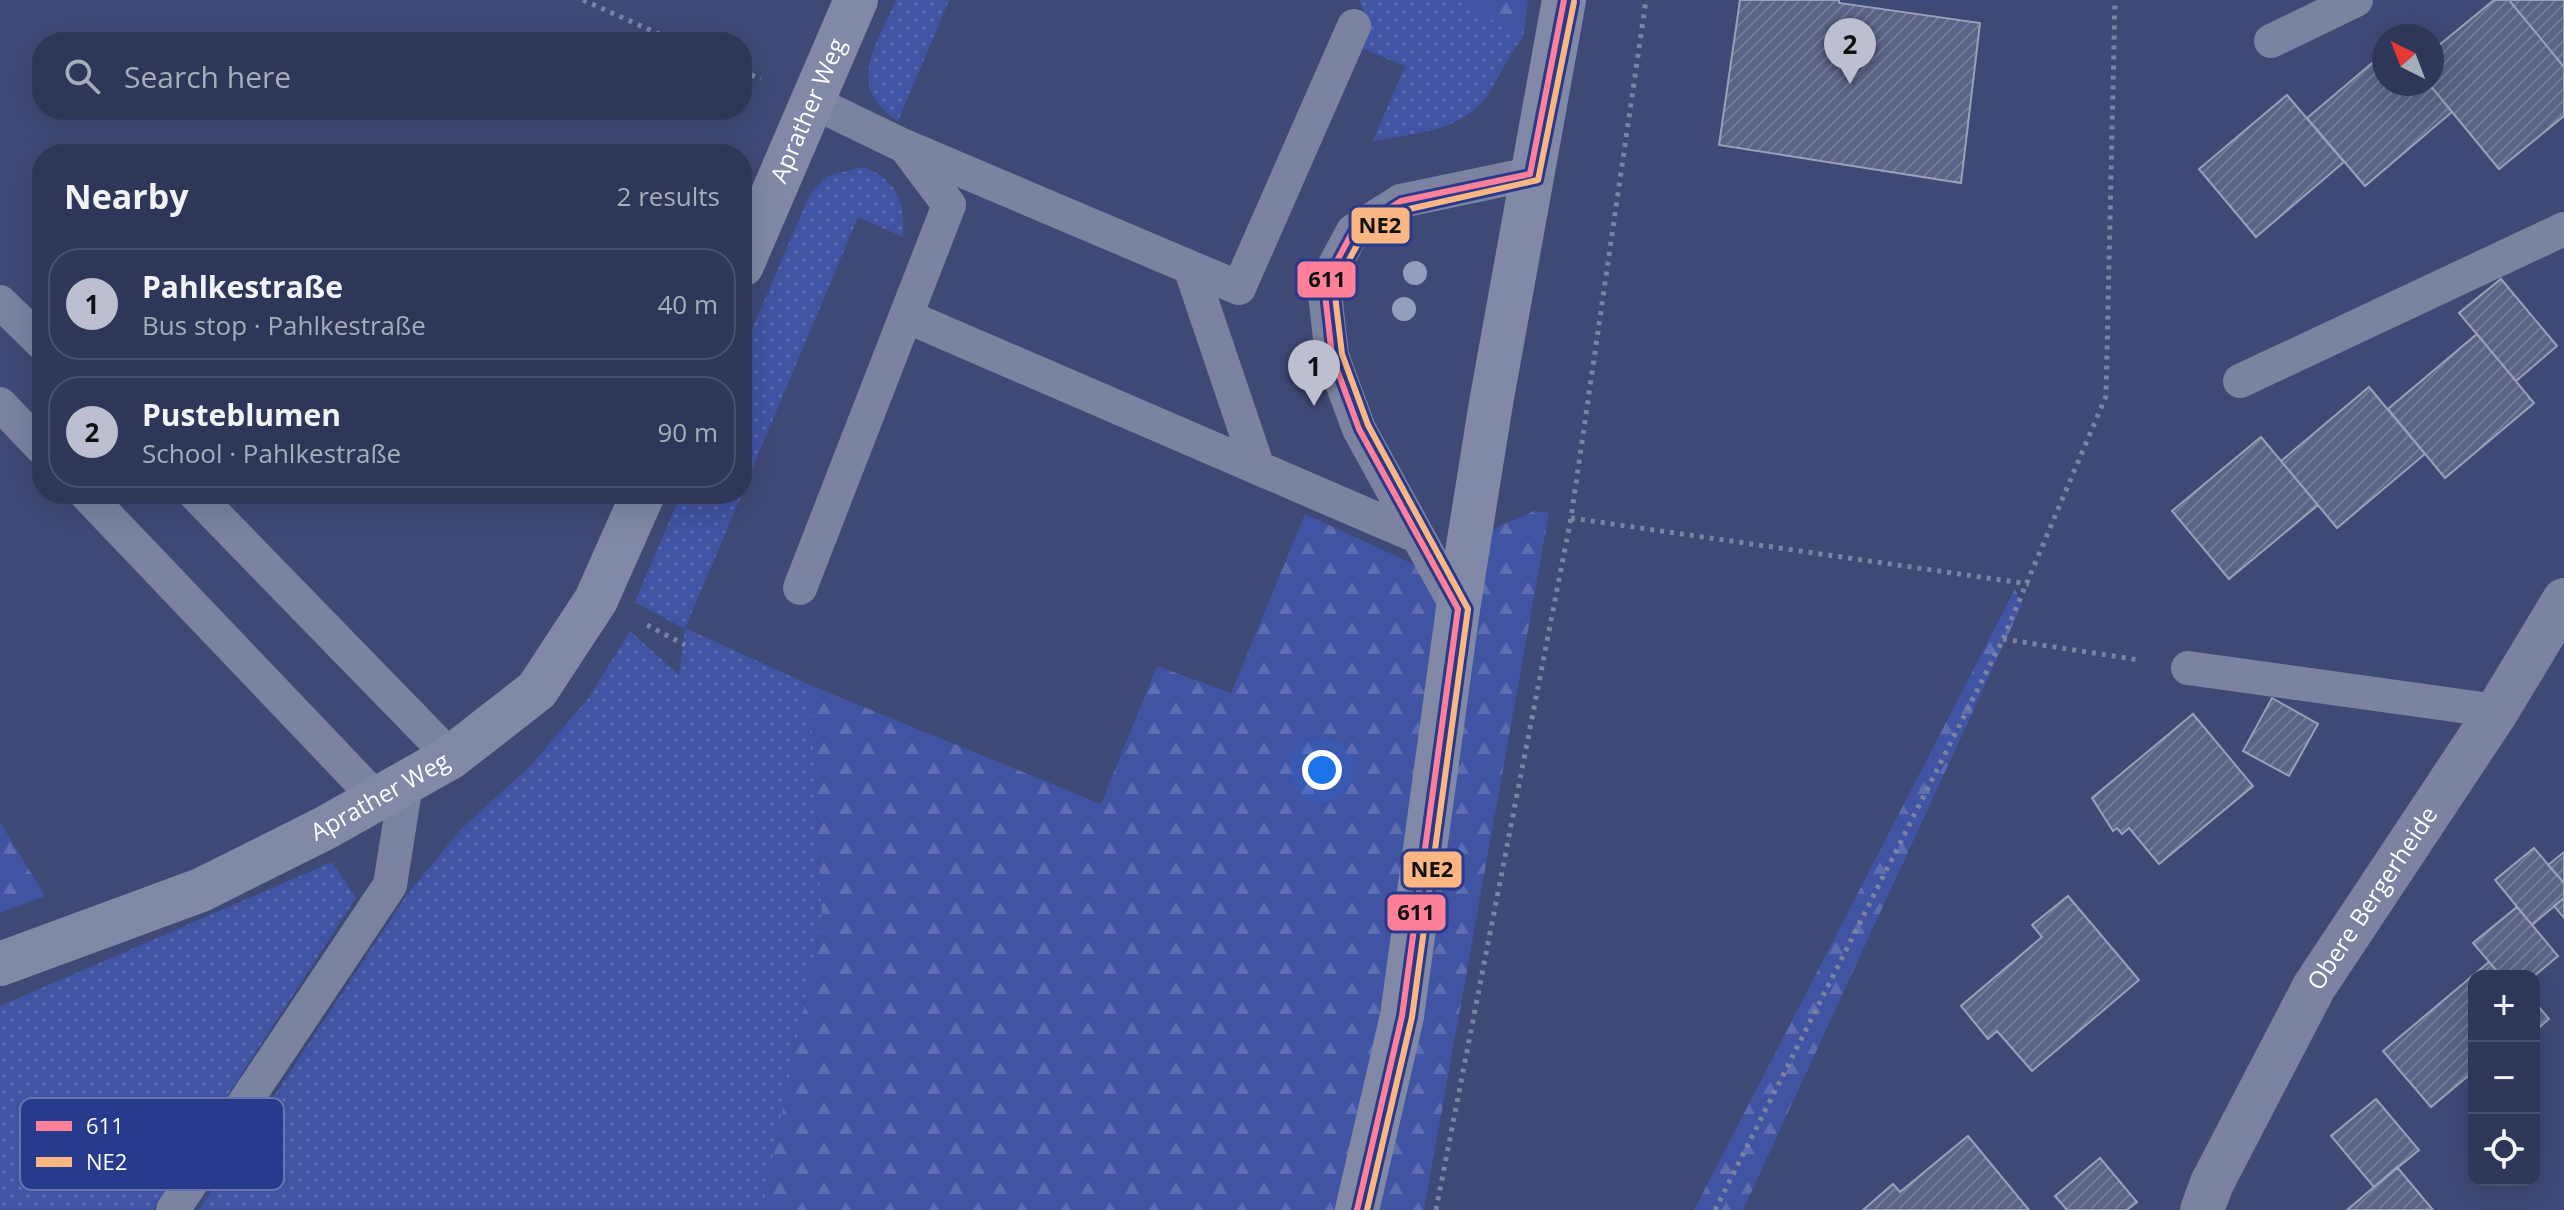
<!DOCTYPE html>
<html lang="en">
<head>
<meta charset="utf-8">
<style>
	body { margin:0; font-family:"Open Sans",sans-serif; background:#373f5e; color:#f1f3f6 }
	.controls { position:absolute; right:24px; bottom:24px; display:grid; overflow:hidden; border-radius:16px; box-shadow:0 8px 32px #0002 }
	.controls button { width:72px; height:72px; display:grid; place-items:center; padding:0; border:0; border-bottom:2px solid #4a516e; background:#2f3758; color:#f1f3f6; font:40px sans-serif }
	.compass { position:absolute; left:2372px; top:24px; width:72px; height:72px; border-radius:50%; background:#2f3758; box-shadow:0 8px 32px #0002; rotate:318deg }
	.you { position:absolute; left:1322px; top:770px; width:28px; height:28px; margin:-20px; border:6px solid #fff; border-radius:50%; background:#1a73e8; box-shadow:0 0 0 12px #1a73e833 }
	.badge { display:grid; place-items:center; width:52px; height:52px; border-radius:50%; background:#bcbfcf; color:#111; font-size:26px; font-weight:700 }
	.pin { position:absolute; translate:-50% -66px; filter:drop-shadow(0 2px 4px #0008) }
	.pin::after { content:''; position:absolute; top:42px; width:28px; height:24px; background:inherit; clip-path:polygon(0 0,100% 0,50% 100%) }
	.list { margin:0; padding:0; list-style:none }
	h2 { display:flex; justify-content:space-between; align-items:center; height:104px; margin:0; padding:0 32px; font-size:34px }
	h2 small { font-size:26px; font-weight:400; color:#a7acba }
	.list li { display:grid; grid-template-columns:52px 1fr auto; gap:24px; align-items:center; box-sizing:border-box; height:112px; margin:0 16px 16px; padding:0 16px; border:2px solid #4a516e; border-radius:32px }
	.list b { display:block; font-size:30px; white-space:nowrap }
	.list p { margin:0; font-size:26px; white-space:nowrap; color:#a7acba }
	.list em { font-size:26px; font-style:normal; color:#a7acba }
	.icon { flex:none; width:44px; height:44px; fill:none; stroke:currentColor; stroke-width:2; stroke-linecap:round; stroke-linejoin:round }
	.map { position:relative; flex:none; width:2564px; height:1210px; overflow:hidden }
	.search { position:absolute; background:#2f3758; box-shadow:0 8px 32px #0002; left:32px; top:32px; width:720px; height:88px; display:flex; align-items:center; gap:20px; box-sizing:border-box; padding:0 28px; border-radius:32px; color:#a7acba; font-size:30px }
	.panel { position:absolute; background:#2f3758; box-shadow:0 8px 32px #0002; left:32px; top:144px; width:720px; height:360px; border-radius:32px }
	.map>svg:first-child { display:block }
	.green { fill:url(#green-dots) }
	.forest { fill:url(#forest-firs) }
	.building { fill:url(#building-hatch); stroke:#9aa0b9; stroke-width:2 }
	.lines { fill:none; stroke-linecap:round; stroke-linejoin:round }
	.path { stroke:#7b83a1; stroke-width:5; stroke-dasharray:4 6; stroke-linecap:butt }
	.lane { stroke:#7b83a1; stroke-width:34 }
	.street { stroke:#7b83a1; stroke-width:44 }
	.secondary { stroke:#8189a6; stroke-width:44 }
	.bus-1-casing { stroke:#283a8c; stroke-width:12 }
	.bus-2-casing { stroke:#283a8c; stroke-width:12 }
	.bus-1 { stroke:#ff8098; stroke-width:6 }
	.bus-2 { stroke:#fcb683; stroke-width:6 }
	.tree { fill:#959dbe }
	.labels { text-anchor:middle; stroke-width:6; stroke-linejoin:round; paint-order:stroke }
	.street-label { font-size:24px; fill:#fff; stroke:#283a8c }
	.key { fill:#283a8c; stroke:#6875ae; stroke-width:2 }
	.key-label { font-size:22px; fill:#fff }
	.line-badge { stroke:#283a8c; stroke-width:3 }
	.pale-badge-label { font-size:22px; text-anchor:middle; font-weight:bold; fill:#111 }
</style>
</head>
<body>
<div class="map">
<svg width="2564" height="1210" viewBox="0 0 2564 1210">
	<defs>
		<pattern id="green-dots" width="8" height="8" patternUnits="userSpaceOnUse" patternTransform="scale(2)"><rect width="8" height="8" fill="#4153a3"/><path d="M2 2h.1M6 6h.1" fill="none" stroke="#5e6db1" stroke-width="1.8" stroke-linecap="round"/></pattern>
		<pattern id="forest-firs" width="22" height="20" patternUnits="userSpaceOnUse" patternTransform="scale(2)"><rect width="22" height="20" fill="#4153a3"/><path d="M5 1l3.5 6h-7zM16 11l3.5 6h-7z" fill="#5e6db1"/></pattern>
		<pattern id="building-hatch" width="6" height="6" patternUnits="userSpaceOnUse" patternTransform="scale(2)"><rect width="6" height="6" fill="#5a6285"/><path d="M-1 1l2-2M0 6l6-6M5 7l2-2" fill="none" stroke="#737a97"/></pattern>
	</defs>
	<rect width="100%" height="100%" fill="#3f4976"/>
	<!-- green -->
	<path class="green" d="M896,0H949L898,121C844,87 877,45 896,0Z
		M1359,0H1457L1523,37C1506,57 1499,81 1483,101C1458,132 1409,134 1373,141L1405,66L1358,47C1365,30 1367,17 1359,0Z
		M863,167C898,180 905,202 903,237L858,217L742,493V353L810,194L827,176Z
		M681,494H742L685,628L810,685L822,920L762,1210H199L407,895L460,830L530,766L588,699L630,631L679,675L685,629L635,602Z
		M332,862L356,898L153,1210H0V1006Z"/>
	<!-- forest -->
	<path class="forest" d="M1457,0H1528L1523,37Z
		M1534,511L1549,513L1424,1210H762L822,920L810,685L1101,804L1157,666L1231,693L1305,514L1413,564Z
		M2015,589L2022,605L1743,1210H1694Z
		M0,822L45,896L0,913Z"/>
	<!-- building -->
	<path class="building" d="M1740,0H1839V3L1980,23L1961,183L1719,145Z
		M2494,0H2509L2564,67V116L2499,169L2429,84H2432V51Z
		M2509,0H2564V67Z
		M2384,53V84H2429L2452,112L2365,186L2307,118Z
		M2287,95L2344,162L2256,237L2199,169Z
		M2501,279L2557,346L2516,381L2459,313Z
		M2477,334L2534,403L2445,478L2388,409Z
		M2369,387L2425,454L2337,528L2281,461Z
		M2261,437L2318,505L2229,579L2172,511Z
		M2272,698L2318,724L2289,776L2243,751Z
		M2193,714L2253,786L2159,864L2129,828L2122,834L2117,828L2113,831L2092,798Z
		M2534,848L2564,883V898L2532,925L2495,880Z
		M2564,852V883L2548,865Z
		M2068,896L2139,980L2032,1071L1997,1031L1988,1039L1961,1006L2042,937L2032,925Z
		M2564,898V918L2554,906Z
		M2517,907L2558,956L2534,976H2501L2473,943Z
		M2489,962L2501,976H2474V1071L2431,1107L2383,1051Z
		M2534,1001L2549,1019L2534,1032Z
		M2376,1099L2419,1150L2374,1187L2331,1136Z
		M1968,1136L2029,1210H1863L1893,1184L1900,1192Z
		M2100,1158L2137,1202L2127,1210H2067L2055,1196Z
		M2397,1167L2433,1210H2347L2374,1187Z"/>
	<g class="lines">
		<!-- path -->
		<path class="path" d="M583,0L677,42
			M742,71L761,79
			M1571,518L2029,584
			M647,625L685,645
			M2003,639L2139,660
			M1436,1210L1571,518L1646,0
			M1715,1210L2003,639L2106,396L2115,0"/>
		<!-- lane -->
		<path class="lane" d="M2271,41L2356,0
			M813,102L904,146L1239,288L1354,26
			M1191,270L1258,468
			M0,302L42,343
			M908,317L1416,536
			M2240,381L2564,229
			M0,404L42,448
			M86,494L376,798
			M195,494L451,757
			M800,588L949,205L907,149
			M1458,609L1359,429L1332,356L1324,285L1353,231L1401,201L1530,174
			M2188,668L2497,711
			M173,1210L390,885L406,784"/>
		<!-- street -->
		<path class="street" id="s1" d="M2202,1210L2212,1183L2314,987L2497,711L2564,600"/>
		<!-- secondary -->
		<g class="secondary">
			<path id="s2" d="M742,265L856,0"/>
			<path id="s3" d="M0,964L201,890L325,828L451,757L537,690L596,600L643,494"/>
			<path d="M1357,1210L1402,1016L1458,609L1491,403L1564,0"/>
		</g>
		<defs>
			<path id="bus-1" d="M1530,174L1564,0
				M1357,1210L1402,1016L1458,609L1359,429L1332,356L1324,285L1353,231L1401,201L1530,174"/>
			<path id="bus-2" d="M1367,1210L1412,1017L1468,609L1368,425L1342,354L1334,287L1361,238L1405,210L1538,180L1574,2"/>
		</defs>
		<!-- bus-1 casing -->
		<use href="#bus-1" class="bus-1-casing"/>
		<!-- bus-2 casing -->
		<use href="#bus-2" class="bus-2-casing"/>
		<!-- bus-1 -->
		<use href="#bus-1" class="bus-1"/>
		<!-- bus-2 -->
		<use href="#bus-2" class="bus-2"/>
	</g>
	<!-- trees -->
	<g class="tree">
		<circle cx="1415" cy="273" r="12"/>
		<circle cx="1404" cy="309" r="12"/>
	</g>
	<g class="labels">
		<!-- street labels -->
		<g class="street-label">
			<text dy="8" stroke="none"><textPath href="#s2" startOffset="168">Aprather Weg</textPath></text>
			<text dy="8" stroke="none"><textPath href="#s3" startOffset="416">Aprather Weg</textPath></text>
			<text dy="8" stroke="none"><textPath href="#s1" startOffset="356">Obere Bergerheide</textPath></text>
		</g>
	</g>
	<!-- legend -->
	<rect x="20" y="1098" width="264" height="92" rx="12" class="key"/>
	<rect x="36" y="1121" width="36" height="10" fill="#ff8098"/>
	<rect x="36" y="1157" width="36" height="10" fill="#fcb683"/>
	<g class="key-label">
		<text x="86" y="1134">611</text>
		<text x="86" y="1170">NE2</text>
	</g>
	<g class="line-badge">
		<rect x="1350" y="206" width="61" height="39" rx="8" fill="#fcb683"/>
		<rect x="1296" y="260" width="61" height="39" rx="8" fill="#ff8098"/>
		<rect x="1402" y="850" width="61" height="39" rx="8" fill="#fcb683"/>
		<rect x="1386" y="893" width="61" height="39" rx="8" fill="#ff8098"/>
	</g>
	<g class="pale-badge-label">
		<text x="1380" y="233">NE2</text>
		<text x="1327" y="287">611</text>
		<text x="1432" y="877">NE2</text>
		<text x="1416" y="920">611</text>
	</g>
</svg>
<div class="controls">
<button>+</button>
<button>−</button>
<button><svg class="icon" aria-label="locate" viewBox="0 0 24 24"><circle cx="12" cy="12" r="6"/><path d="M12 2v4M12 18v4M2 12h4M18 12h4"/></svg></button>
</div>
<svg class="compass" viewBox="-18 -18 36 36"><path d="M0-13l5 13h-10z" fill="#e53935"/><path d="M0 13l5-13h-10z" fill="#a7acba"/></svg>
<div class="you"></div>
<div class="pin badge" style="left:1314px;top:406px">1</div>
<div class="pin badge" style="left:1850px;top:84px">2</div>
<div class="search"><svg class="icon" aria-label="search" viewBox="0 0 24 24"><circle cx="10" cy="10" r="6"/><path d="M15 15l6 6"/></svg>Search here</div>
<section class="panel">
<h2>Nearby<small>2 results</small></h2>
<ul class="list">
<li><span class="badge">1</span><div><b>Pahlkestraße</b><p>Bus stop · Pahlkestraße</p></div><em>40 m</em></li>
<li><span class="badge">2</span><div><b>Pusteblumen</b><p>School · Pahlkestraße</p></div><em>90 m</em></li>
</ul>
</section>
</div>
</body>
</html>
